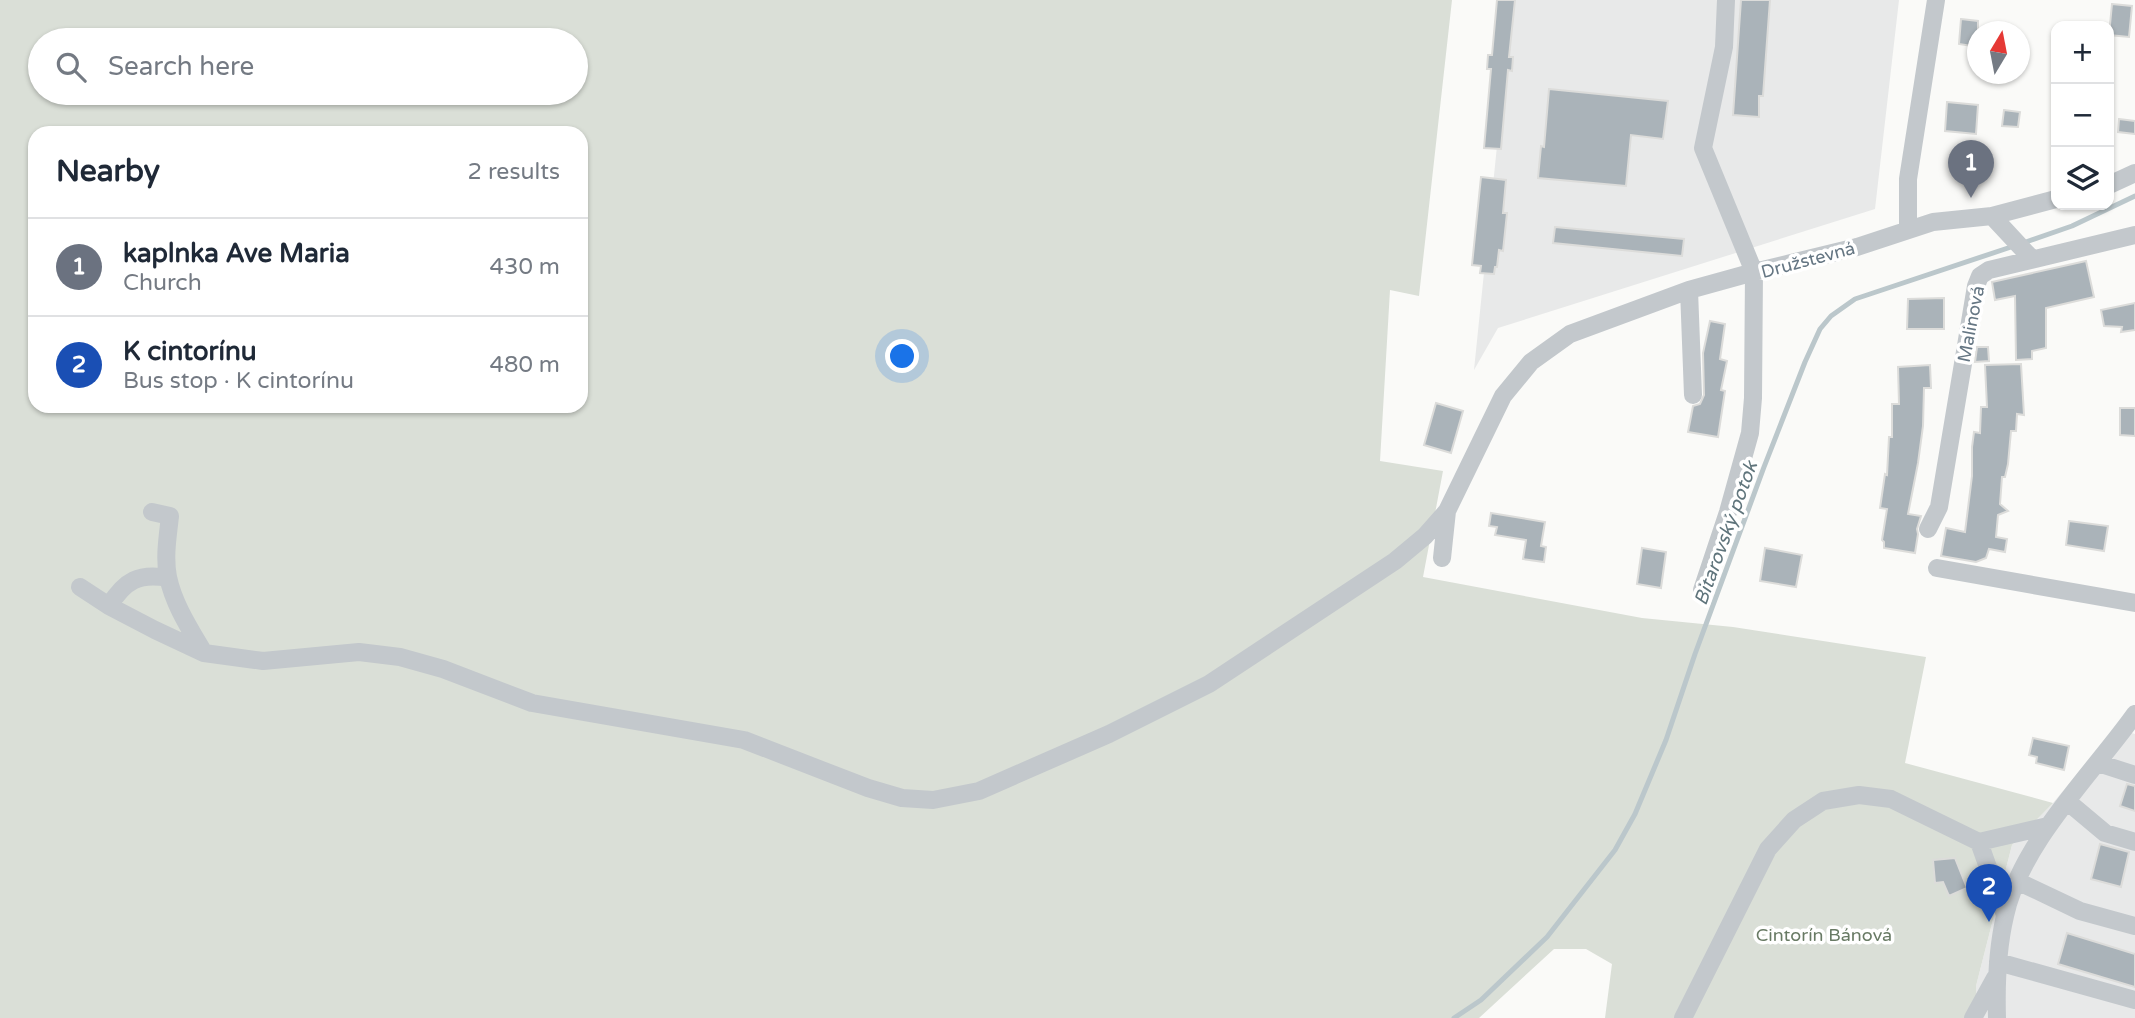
<!DOCTYPE html>
<html lang="en">
<head>
<meta charset="utf-8">
<style>
	body { margin:0; font-family:"Varela Round",sans-serif; background:#f6f6f7; color:#1f2937 }
	.controls { position:absolute; right:21px; top:21px; display:grid; overflow:hidden; border-radius:14px; box-shadow:0 2px 5px #0004 }
	.controls button { width:63px; height:63px; display:grid; place-items:center; padding:0; border:0; border-bottom:2px solid #e0e1e3; background:#fff; color:#1f2937; font:35px sans-serif }
	.compass { position:absolute; left:1967px; top:21px; width:63px; height:63px; border-radius:50%; background:#fff; box-shadow:0 2px 5px #0004; rotate:10deg }
	.you { position:absolute; left:903px; top:357px; width:24px; height:24px; margin:-18px; border:5px solid #fff; border-radius:50%; background:#1a73e8; box-shadow:0 0 0 10px #1a73e833 }
	.badge { display:grid; place-items:center; width:46px; height:46px; border-radius:50%; background:#e4572e; color:#fff; font-size:23px; font-weight:700 }
	.pin { position:absolute; translate:-50% -58px; filter:drop-shadow(0 2px 4px #0008) }
	.pin::after { content:''; position:absolute; top:37px; width:24px; height:21px; background:inherit; clip-path:polygon(0 0,100% 0,50% 100%) }
	.list { margin:0; padding:0; list-style:none }
	h2 { display:flex; justify-content:space-between; align-items:center; height:91px; margin:0; padding:0 28px; font-size:30px }
	h2 small { font-size:23px; font-weight:400; color:#747a83 }
	.list li { display:grid; grid-template-columns:46px 1fr auto; gap:21px; align-items:center; box-sizing:border-box; height:98px; padding:0 28px; border-top:2px solid #e0e1e3 }
	.list b { display:block; font-size:26px; white-space:nowrap }
	.list p { margin:0; font-size:23px; white-space:nowrap; color:#747a83 }
	.list em { font-size:23px; font-style:normal; color:#747a83 }
	.icon { flex:none; width:38px; height:38px; fill:none; stroke:currentColor; stroke-width:2; stroke-linecap:round; stroke-linejoin:round }
	.map { position:relative; flex:none; width:2135px; height:1018px; overflow:hidden }
	.search { position:absolute; background:#fff; box-shadow:0 2px 5px #0004; left:28px; top:28px; width:560px; height:77px; display:flex; align-items:center; gap:18px; box-sizing:border-box; padding:0 24px; border-radius:38px; color:#747a83; font-size:26px }
	.panel { position:absolute; background:#fff; box-shadow:0 2px 5px #0004; left:28px; top:126px; width:560px; height:287px; border-radius:21px }
	.map>svg:first-child { display:block }
	.built { fill:#e8e9e9 }
	.green { fill:#dadfd7; fill-rule:evenodd }
	.lines { fill:none; stroke-linecap:round; stroke-linejoin:round }
	.stream { stroke:#bbc7cb; stroke-width:5 }
	.building { fill:#aab3b9; stroke:#dcdcda; stroke-width:2 }
	.minor { stroke:#c3c8cc; stroke-width:18 }
	.labels { text-anchor:middle; stroke-width:7; stroke-linejoin:round; paint-order:stroke }
	.street-label { font-size:18px; fill:#657683; stroke:#fff }
	.park-label { font-size:18px; fill:#687a64; stroke:#fff }
	.water-label { font-size:19px; font-style:italic; fill:#60757c; stroke:#fff }
</style>
</head>
<body>
<div class="map">
<svg width="2135" height="1018" viewBox="0 0 2135 1018">
	<rect width="100%" height="100%" fill="#fafaf8"/>
	<!-- built -->
	<path class="built" d="M1512,0H1899L1875,209L1498,328L1474,370Z
		M2115,728L2135,734V1018H1977L1976,986L2012,845L2053,803Z"/>
	<!-- green -->
	<path class="green" d="M0,0H1452L1419,296L1390,290L1380,461L1443,471L1423,577L1642,618L1733,627L1926,657L1905,763L2053,803L2012,845L1976,986L1977,1018H1605L1612,964L1586,949H1554L1479,1018H0ZM40,40H576V93H40ZM35,133H581V406H35Z"/>
	<g class="lines">
		<!-- stream -->
		<path class="stream" d="M2023,243L2072,226L2135,196
			M1454,1018L1481,1000L1547,937L1615,850L1635,814L1666,740L1695,654L1764,467L1805,362L1820,329L1831,316L1855,299L2014,246"/>
	</g>
	<!-- building -->
	<path class="building" d="M1497,0H1515L1509,57H1513L1512,71L1508,70L1501,149L1484,148L1491,69H1487L1488,55H1492Z
		M1741,0H1770L1763,96H1759V117L1733,115Z
		M2112,4L2132,6L2129,37L2109,35Z
		M1961,19L1978,21V47L1959,44Z
		M1549,89L1668,101L1663,139L1631,135L1626,186L1538,178L1541,146L1544,147Z
		M1947,102L1978,105L1976,134L1945,131Z
		M2004,110L2020,112L2018,127L2002,126Z
		M2119,119L2135,121V134L2118,132Z
		M1481,177L1506,180L1503,213H1507L1503,251L1499,250L1497,267H1495L1494,274L1480,273L1481,266L1472,265Z
		M1555,227L1684,239L1682,256L1553,243Z
		M2086,261L2094,297L2046,308V348L2032,351V359L2016,360L2015,296L1995,300L1992,282Z
		M1944,298V329H1907L1908,299Z
		M2135,303V330L2121,332L2122,327L2104,326L2101,310Z
		M1710,321L1725,324L1720,359L1727,361L1721,390L1725,391L1718,437L1688,432L1693,406L1700,404L1704,395L1703,353Z
		M1977,347H1988L1989,361L1975,362Z
		M2021,364L2024,415L2017,414L2016,431H2011L2008,464L2005,477H2002L2000,504L2008,511L1998,515L1996,537L2007,539L2005,552L1989,549L1986,558L1976,562L1941,556L1946,528L1965,532L1972,476V447L1974,432L1980,433L1981,407H1987L1985,365Z
		M1930,365L1931,388H1924L1923,426L1918,463L1908,514L1921,516L1917,529L1918,534L1915,553L1884,548V542L1882,540L1887,509L1880,508L1885,474L1887,475L1889,437H1892V404H1899L1898,367Z
		M1436,403L1463,411L1451,453L1424,445Z
		M2120,408H2135V436L2120,435Z
		M1491,513L1545,522L1541,546L1546,547L1544,562L1523,559L1526,540L1495,535L1497,527L1489,526Z
		M2069,521L2108,526L2104,551L2066,545Z
		M1642,548L1666,552L1661,588L1637,584Z
		M1765,548L1802,555L1796,587L1760,581Z
		M2033,738L2069,746L2064,770L2036,763L2037,757L2029,755Z
		M2127,784L2135,786V811L2120,806Z
		M2100,844L2129,852L2121,887L2091,879Z
		M1955,858L1967,888L1949,896L1943,882L1935,883L1933,860Z
		M2067,933L2135,954V987L2058,964Z"/>
	<g class="lines">
		<!-- minor -->
		<path class="minor" d="M2109,185L2135,173
			M1992,216L2032,259
			M1908,230V179L1936,0
			M1689,290L1693,395
			M152,512L170,516C168,535 164,557 168,577C174,605 190,629 204,653
			M1928,529L1939,507L1976,286L1980,276L1989,270L2135,235
			M1442,558L1447,511L1503,396L1531,362L1570,334L1689,290L1754,272L1703,148L1724,47L1726,0
			M1937,568L2135,603
			M80,587L109,606L155,630L204,653L263,661L359,652L400,657L443,669L532,703L744,740L868,788L902,798L933,800L979,791L1109,734L1209,684L1395,561L1425,536L1447,511
			M1702,590L1728,512L1750,433L1753,398L1754,272L1857,247L1933,222L1992,216L2056,199
			M109,606C125,580 139,573 168,578
			M2098,763L2135,775
			M2068,802L2105,833L2135,842
			M1979,842L2005,915
			M2017,881L2080,911L2135,926
			M1998,962L2135,1000
			M1683,1018L1768,849L1794,820L1823,801L1859,795L1891,799L1979,842L2048,826
			M1973,1018L1995,978
			M1997,1018C1996,984 1997,950 2005,916C2020,844 2093,773 2135,714"/>
	</g>
	<g class="labels">
		<!-- street labels -->
		<g class="street-label">
			<text transform="translate(1808 260) rotate(-15)" y="6">Družstevná</text>
			<text transform="translate(1971 324) rotate(-79)" y="6">Malinová</text>
		</g>
		<!-- park labels -->
		<g class="park-label">
			<text x="1824" y="941">Cintorín Bánová</text>
		</g>
		<!-- water labels -->
		<g class="water-label">
			<text transform="translate(1725 533) rotate(-70)" y="7">Bitarovský potok</text>
		</g>
	</g>
</svg>
<div class="controls">
<button>+</button>
<button>−</button>
<button><svg class="icon" aria-label="layers" viewBox="0 0 24 24"><path d="M12 4l9 5-9 5-9-5zM3 14l9 5 9-5"/></svg></button>
</div>
<svg class="compass" viewBox="-18 -18 36 36"><path d="M0-13l5 13h-10z" fill="#e53935"/><path d="M0 13l5-13h-10z" fill="#747a83"/></svg>
<div class="you"></div>
<div class="pin badge" style="left:1971px;top:198px;background:#6b7280">1</div>
<div class="pin badge" style="left:1989px;top:922px;background:#1a4fb4">2</div>
<div class="search"><svg class="icon" aria-label="search" viewBox="0 0 24 24"><circle cx="10" cy="10" r="6"/><path d="M15 15l6 6"/></svg>Search here</div>
<section class="panel">
<h2>Nearby<small>2 results</small></h2>
<ul class="list">
<li><span class="badge" style="background:#6b7280">1</span><div><b>kaplnka Ave Maria</b><p>Church</p></div><em>430 m</em></li>
<li><span class="badge" style="background:#1a4fb4">2</span><div><b>K cintorínu</b><p>Bus stop · K cintorínu</p></div><em>480 m</em></li>
</ul>
</section>
</div>
</body>
</html>
